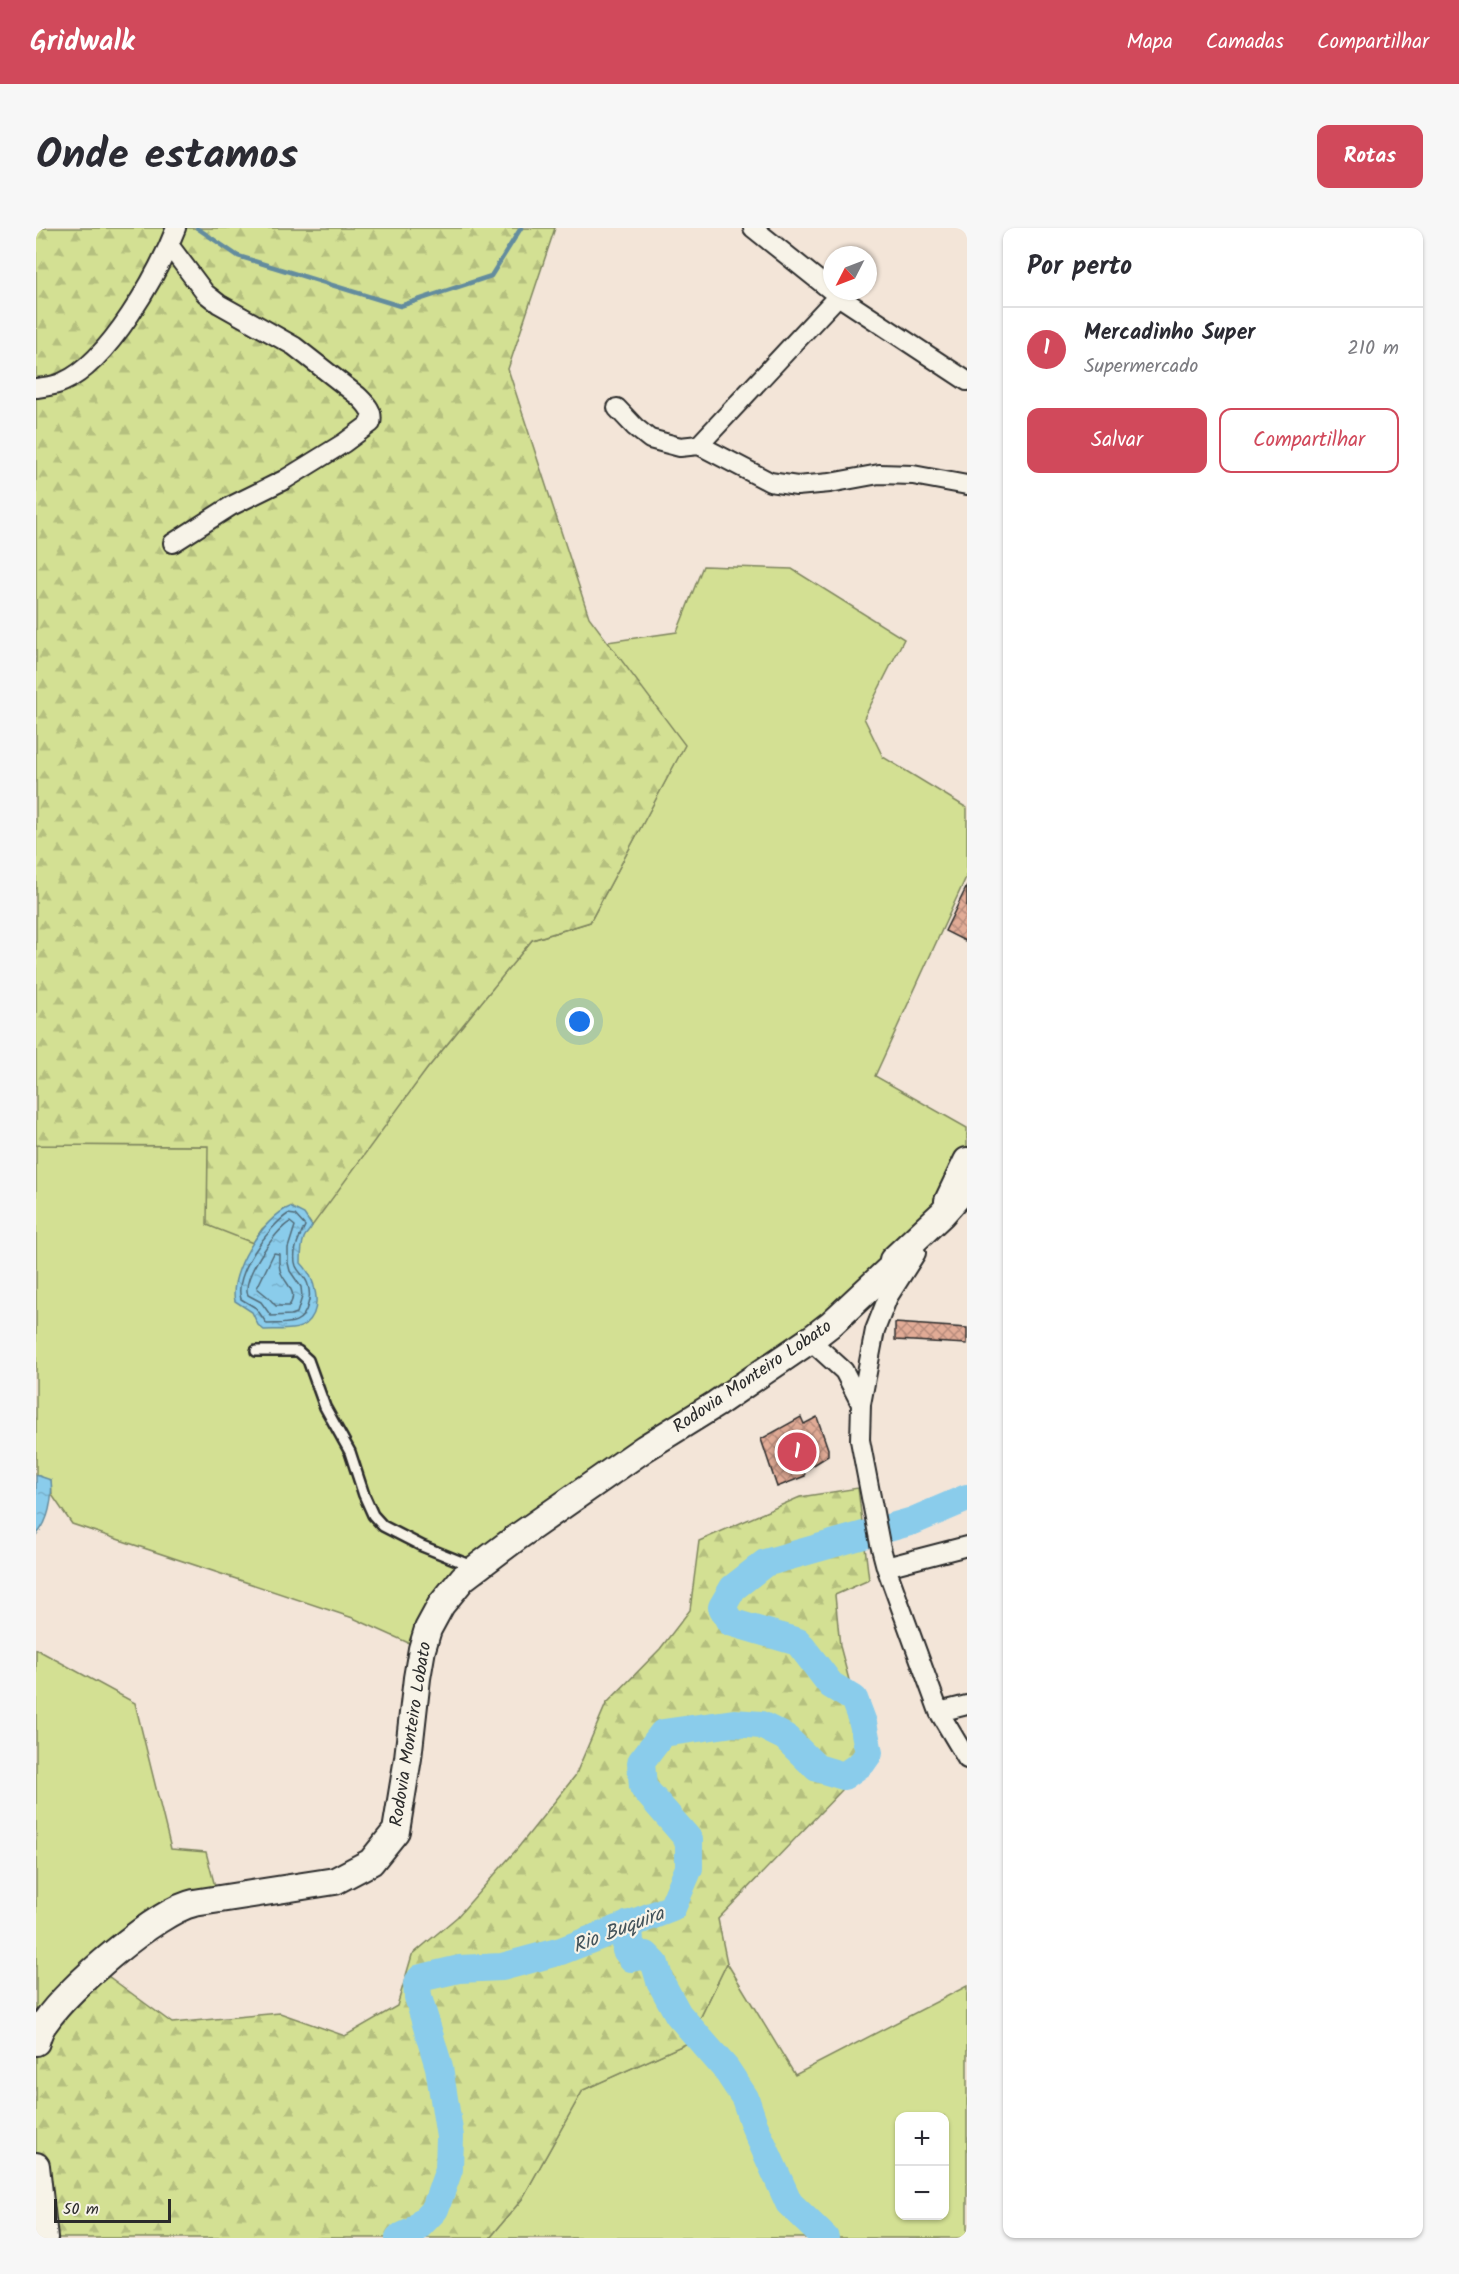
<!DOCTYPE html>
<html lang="pt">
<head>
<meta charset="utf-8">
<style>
	body { margin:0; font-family:Kalam,sans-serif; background:#f7f7f7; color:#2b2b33 }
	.controls { position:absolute; right:18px; bottom:18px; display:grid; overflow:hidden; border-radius:12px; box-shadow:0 2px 4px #0004 }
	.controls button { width:54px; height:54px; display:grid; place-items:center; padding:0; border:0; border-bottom:2px solid #e1e1e2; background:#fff; color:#2b2b33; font:30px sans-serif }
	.compass { position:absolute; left:787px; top:18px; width:54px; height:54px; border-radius:50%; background:#fff; box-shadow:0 2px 4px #0004; rotate:228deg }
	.scale { position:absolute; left:18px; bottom:15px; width:117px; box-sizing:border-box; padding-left:6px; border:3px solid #2b2b2b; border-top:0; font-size:16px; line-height:21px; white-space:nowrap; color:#2b2b2b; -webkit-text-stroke:4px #f7f3e8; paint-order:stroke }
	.you { position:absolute; left:544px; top:794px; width:21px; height:21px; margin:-15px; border:4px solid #fff; border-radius:50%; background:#1a73e8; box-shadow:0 0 0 9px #1a73e833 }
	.badge { display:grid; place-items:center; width:39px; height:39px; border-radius:50%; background:#d1495b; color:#fff; font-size:20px; font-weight:700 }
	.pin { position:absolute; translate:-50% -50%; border:3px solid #fff; box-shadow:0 2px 6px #0006 }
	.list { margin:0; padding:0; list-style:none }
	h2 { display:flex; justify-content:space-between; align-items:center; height:78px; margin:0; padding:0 24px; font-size:26px }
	h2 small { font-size:20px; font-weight:400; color:#7c7c81 }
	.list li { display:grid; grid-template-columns:39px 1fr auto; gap:18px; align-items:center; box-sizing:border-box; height:84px; padding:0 24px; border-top:2px solid #e1e1e2 }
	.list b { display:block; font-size:22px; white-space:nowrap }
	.list p { margin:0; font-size:20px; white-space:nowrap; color:#7c7c81 }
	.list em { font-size:20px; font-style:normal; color:#7c7c81 }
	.actions { display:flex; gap:12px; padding:18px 24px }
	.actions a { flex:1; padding:14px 0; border:2px solid #d1495b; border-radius:12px; text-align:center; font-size:21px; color:#d1495b }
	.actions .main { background:#d1495b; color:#fff }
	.map { position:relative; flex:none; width:931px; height:2010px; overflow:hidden; border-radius:12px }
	header { display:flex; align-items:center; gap:36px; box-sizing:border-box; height:84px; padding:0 30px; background:#d1495b; color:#fff }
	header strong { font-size:28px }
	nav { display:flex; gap:33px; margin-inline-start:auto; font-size:21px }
	.intro { display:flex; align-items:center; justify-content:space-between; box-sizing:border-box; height:144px; padding:0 36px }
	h1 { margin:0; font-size:42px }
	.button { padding:15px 27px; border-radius:12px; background:#d1495b; color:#fff; font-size:21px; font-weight:700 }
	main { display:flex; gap:36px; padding:0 36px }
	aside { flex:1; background:#fff; border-radius:12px; box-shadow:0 2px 4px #0004 }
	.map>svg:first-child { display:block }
	.grass { fill:#d3e093; stroke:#7f865f; stroke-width:1.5; fill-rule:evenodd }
	.forest { fill:url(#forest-firs); stroke:#7f865f; stroke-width:1.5 }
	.water { fill:url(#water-ripples); stroke:#648c9e; stroke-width:1.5 }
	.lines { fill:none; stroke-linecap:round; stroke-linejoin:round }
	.shore { stroke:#516b78; stroke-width:1.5 }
	.stream { stroke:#648c9e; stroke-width:4.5 }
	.river { stroke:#8acceb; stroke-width:28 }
	.building { fill:url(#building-cross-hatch); stroke:#2b2b2b; stroke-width:1.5 }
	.lane-casing { stroke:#2b2b2b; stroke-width:14 }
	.street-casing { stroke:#2b2b2b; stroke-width:22 }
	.secondary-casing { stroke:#2b2b2b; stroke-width:30 }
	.lane { stroke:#f7f3e8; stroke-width:9 }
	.street { stroke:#f7f3e8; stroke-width:18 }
	.secondary { stroke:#f7f3e8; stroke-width:26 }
	.labels { text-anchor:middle; stroke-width:4.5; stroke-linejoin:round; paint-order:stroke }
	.street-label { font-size:18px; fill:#2b2b2b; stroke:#f7f3e8 }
	.water-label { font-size:20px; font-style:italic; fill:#43535b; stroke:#f7f3e8 }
</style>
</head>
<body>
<header>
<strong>Gridwalk</strong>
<nav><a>Mapa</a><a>Camadas</a><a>Compartilhar</a></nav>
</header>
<div class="intro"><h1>Onde estamos</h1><a class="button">Rotas</a></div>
<main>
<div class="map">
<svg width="931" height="2010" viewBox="0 0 931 2010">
	<defs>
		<pattern id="forest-firs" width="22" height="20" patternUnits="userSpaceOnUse" patternTransform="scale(1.5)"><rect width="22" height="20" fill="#d3e093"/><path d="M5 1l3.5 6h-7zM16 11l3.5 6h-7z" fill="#b5c07f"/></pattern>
		<pattern id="water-ripples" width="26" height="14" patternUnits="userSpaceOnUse" patternTransform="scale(1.5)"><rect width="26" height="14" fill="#8acceb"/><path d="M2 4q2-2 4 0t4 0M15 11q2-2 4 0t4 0" fill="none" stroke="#77afca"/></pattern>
		<pattern id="building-cross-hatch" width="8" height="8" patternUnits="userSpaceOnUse" patternTransform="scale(1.5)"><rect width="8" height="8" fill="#e1ab96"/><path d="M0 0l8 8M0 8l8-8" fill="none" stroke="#b78b7b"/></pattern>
	</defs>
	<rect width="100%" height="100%" fill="#f3e5d8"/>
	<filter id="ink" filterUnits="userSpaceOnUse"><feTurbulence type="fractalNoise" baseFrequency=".0167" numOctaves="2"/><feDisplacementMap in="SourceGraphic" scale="12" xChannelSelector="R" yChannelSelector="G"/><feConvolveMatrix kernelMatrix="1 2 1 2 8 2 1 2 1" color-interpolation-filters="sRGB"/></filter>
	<g filter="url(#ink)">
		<!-- grass -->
		<path class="grass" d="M667,338L756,341L868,411L828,490L847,529L931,580V647L839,848L931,900V936L816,1077L427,1350L386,1421L317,1390L36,1296L16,1267L15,1253L0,1247V917L172,918L225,1004L241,986L249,981L273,993L391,841L496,712L554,694L648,518L571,414L641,404Z
			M0,1421L99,1475L135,1621L170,1624L182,1670L136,1683L0,1814Z
			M691,1735L759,1847L931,1758V2010H454L486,1971L547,1862L652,1815ZM864,1888H908V1988H864Z"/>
		<!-- forest -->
		<path class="forest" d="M0,0H519L472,141L553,389L649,517L554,694L496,712L391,841L276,998L273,993L249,981L226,1001L217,1015L171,997L172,918L0,917Z
			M822,1260L833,1352L799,1367L804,1418L818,1471L827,1495L826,1535L808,1548L807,1561L682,1691L691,1735L652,1815L547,1862L486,1971L454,2010H382L377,2003L363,2010H8L0,1938V1814L61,1740L136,1795L244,1785L309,1808L361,1778L376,1727L421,1689L481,1621L539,1548L570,1476L624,1421L654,1382L663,1313L764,1269Z"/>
		<!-- water -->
		<path class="water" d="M254,979L268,986L276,998C274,1003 270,1005 268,1010C265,1018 265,1027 265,1035C279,1049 288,1081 270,1096C260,1104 240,1101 228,1102L222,1097L216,1084L199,1073C192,1046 227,989 254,979Z
			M0,1247L15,1252C17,1270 13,1294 0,1307Z"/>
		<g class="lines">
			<!-- shore -->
			<path class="shore" d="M252,986L259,987L269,998C264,1008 255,1024 260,1038C263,1045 270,1049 272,1057C274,1064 274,1070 272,1076C267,1099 250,1095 231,1096L220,1080L205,1071C197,1047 233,998 252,986Z
				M254,994L259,998L252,1020V1035L254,1043L265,1059L266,1069L261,1085L255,1087L235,1088L225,1074L212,1067C205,1051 239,1002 254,994Z
				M238,1025L243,1026C243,1033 242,1040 246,1047C252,1058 262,1065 253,1078H240L232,1069L221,1060Z"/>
			<!-- stream -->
			<path class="stream" d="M161,0L202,28L364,78L455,48L485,0"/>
			<!-- river -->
			<path class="river" d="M593,1696L594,1715L590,1722L596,1730L610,1727L619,1736L624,1753L642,1786L690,1841L709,1870L718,1897L753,1975L789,2010
				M363,2010L378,2003L399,1981L413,1941L414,1909L403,1839L382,1769L381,1756L385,1750L423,1741L466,1739L525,1723L636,1680L653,1640V1612L607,1559L605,1534L627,1505L698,1495L725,1497L749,1509L781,1540L808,1548L826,1535L833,1525L827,1495L818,1471L795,1457L762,1414L694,1394L686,1379L697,1360L729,1335L877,1293L931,1270"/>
		</g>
		<!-- building -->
		<path class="building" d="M931,658V714L909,703Z
			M859,1095L931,1100V1116L859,1112Z
			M765,1189L768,1196L781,1189L792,1221V1228L768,1243L769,1248L741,1259L725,1211Z"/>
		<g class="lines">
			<defs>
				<path id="lane" d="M220,1123H262L272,1132L289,1179L314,1224L328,1267L337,1287L347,1298L386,1318L438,1339"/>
				<path id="street" d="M717,0L802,68L931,153
					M133,17L169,65L183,76L258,118L322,168C330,176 338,183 335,195L308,215L248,252L195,278L137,315
					M0,160C8,159 19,158 27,154C73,134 122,46 140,0
					M581,180L599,199L614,211L644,219L663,217L734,254L761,258L794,255L843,246L877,247L931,257
					M663,217L802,68
					M880,1025L852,1069L839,1102L825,1176L824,1212L844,1316L850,1339L903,1484L931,1531
					M774,1112L808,1143L825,1176
					M850,1339L931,1318
					M903,1484L931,1477"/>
				<path id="secondary" d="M912,973L931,933
					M857,1032L906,986L931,958
					M0,1814C2,1806 5,1799 10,1793C32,1760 121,1683 158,1675L299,1653L335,1634L360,1603L372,1530L381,1450L386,1421L392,1401L405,1377L427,1350L480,1310L609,1220L680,1176L774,1112L796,1095L862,1033L869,1022
					M0,1938L8,2010"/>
			</defs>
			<!-- lane casing -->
			<use href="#lane" class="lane-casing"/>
			<!-- street casing -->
			<use href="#street" class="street-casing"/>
			<!-- secondary casing -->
			<use href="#secondary" class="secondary-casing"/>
			<!-- lane -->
			<use href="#lane" class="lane"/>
			<!-- street -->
			<use href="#street" class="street"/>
			<!-- secondary -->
			<use href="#secondary" class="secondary"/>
		</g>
	</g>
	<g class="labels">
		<!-- street labels -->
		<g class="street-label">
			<text transform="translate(716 1148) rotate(-34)" y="6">Rodovia Monteiro Lobato</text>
			<text transform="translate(374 1506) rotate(-81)" y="6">Rodovia Monteiro Lobato</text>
		</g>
		<!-- water labels -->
		<g class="water-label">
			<text transform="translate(582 1701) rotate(-21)" y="7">Rio Buquira</text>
		</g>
	</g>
</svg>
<div class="controls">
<button>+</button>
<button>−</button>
</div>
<svg class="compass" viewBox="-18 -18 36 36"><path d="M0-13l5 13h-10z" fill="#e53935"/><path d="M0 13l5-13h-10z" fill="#7c7c81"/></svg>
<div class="scale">50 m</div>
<div class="you"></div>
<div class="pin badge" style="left:761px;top:1224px">1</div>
</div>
<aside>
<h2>Por perto<small></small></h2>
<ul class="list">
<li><span class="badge">1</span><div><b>Mercadinho Super</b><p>Supermercado</p></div><em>210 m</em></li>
</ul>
<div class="actions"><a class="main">Salvar</a><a>Compartilhar</a></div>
</aside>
</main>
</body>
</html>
